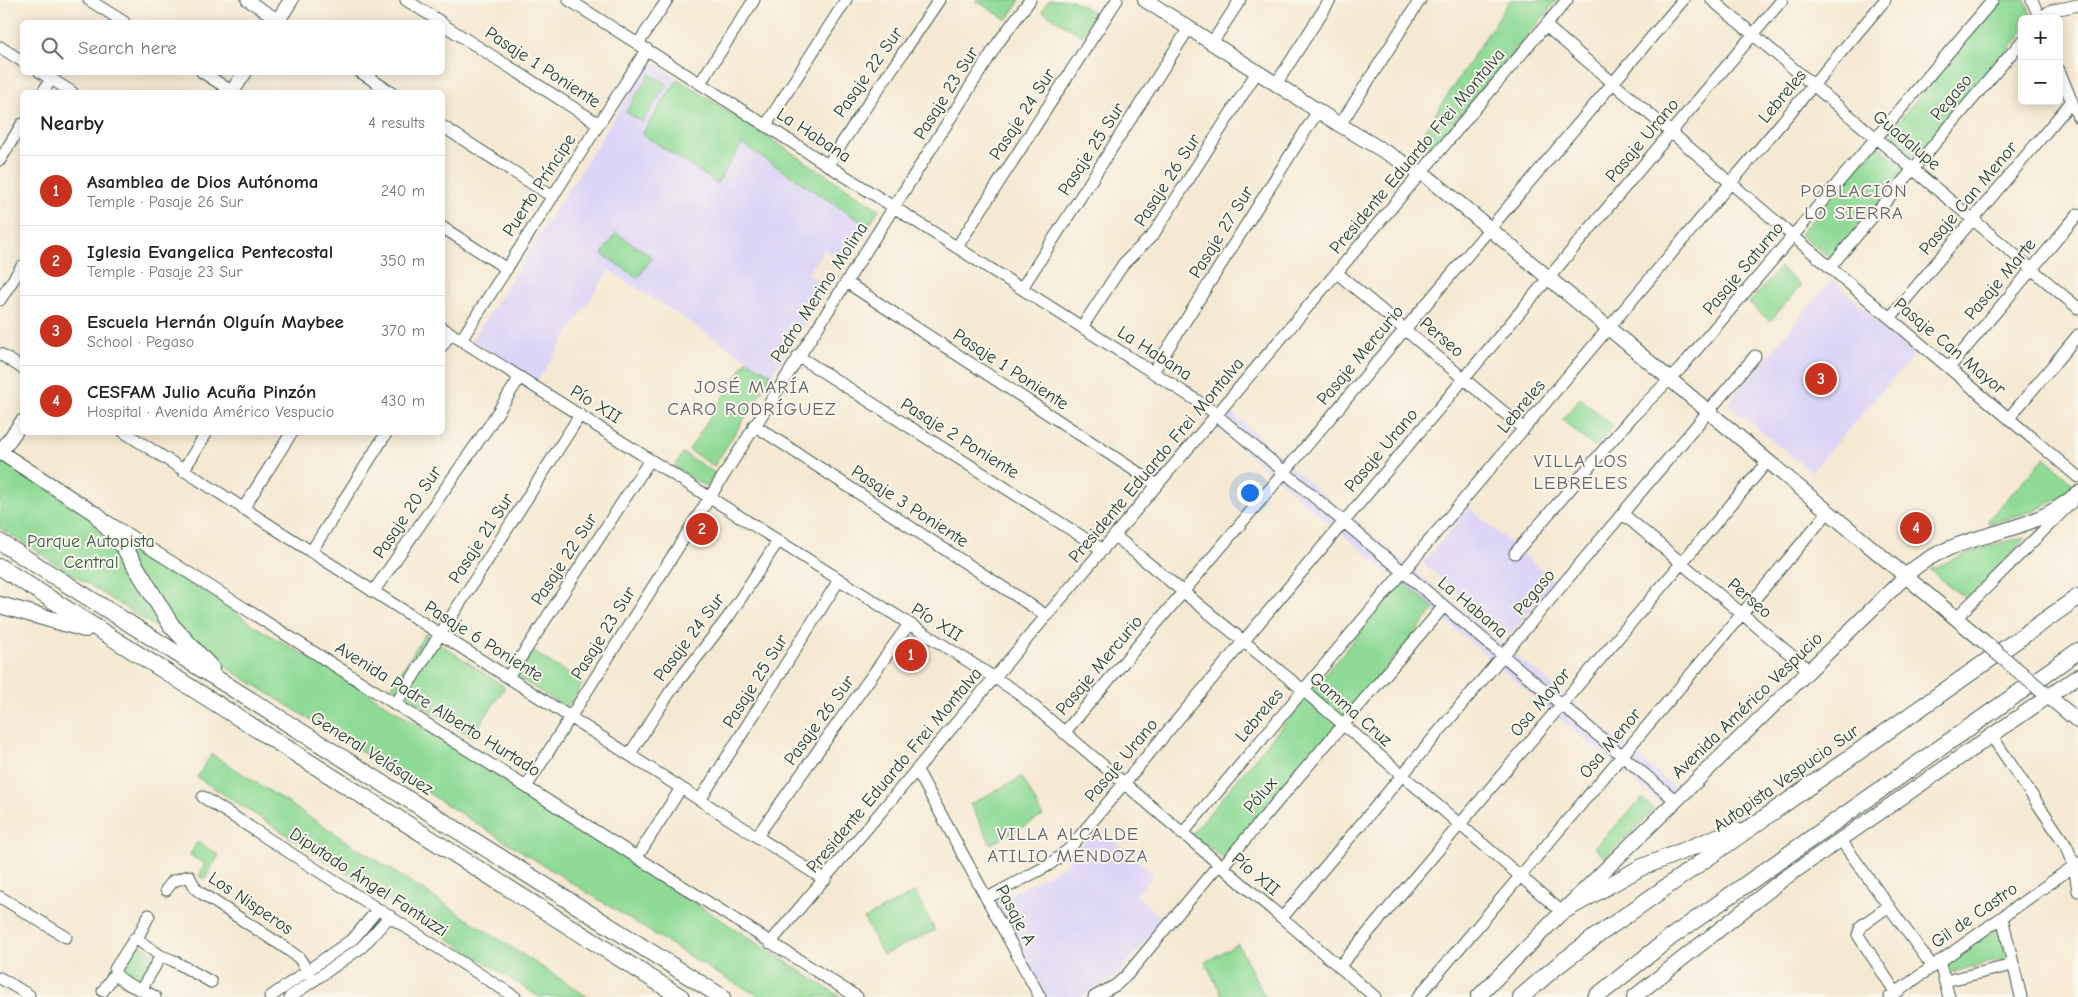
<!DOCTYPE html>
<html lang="en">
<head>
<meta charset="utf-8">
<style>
	body { margin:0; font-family:"Comic Neue",sans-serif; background:#f2f2f2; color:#222 }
	.controls { position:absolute; right:15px; top:15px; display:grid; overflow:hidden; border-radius:8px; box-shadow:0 2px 12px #0003 }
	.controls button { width:45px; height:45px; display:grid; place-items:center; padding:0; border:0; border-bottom:1px solid #e0e0e0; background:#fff; color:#222; font:25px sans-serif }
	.you { position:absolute; left:1249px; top:492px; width:18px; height:18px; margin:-12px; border:4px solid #fff; border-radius:50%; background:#1a73e8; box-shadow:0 0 0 8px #1a73e833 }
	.badge { display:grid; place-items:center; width:32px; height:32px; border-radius:50%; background:#c8321e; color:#fff; font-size:16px; font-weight:700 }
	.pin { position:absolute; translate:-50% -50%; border:2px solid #fff; box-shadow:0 1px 5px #0006 }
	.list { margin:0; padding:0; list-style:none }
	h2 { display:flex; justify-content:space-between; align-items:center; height:65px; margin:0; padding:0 20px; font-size:21px }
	h2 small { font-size:16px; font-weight:400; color:#767676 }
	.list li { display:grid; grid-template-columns:32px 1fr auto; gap:15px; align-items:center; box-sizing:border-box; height:70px; padding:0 20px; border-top:1px solid #e0e0e0 }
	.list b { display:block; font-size:19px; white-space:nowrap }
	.list p { margin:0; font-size:16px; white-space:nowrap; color:#767676 }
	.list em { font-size:16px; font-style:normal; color:#767676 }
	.icon { flex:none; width:28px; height:28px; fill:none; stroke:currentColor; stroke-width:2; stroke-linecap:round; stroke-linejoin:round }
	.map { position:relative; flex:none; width:2078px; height:997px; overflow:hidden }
	.search { position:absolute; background:#fff; box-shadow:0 2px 12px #0003; left:20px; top:20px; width:425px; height:55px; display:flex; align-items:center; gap:12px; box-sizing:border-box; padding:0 18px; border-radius:8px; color:#767676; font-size:19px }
	.panel { position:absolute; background:#fff; box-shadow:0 2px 12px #0003; left:20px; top:90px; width:425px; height:345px; border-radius:8px }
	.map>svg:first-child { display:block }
	.built { fill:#ddd5f6 }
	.green { fill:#8fda96; stroke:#578c65 }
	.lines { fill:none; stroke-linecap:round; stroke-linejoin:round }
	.minor-casing { stroke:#3f574c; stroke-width:13 }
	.major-casing { stroke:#3f574c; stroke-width:16 }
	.highway-casing { stroke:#3f574c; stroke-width:18 }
	.minor { stroke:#fff; stroke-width:11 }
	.major { stroke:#fff; stroke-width:14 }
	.highway { stroke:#fff; stroke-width:16 }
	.major-bridge-casing { stroke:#3f574c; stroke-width:16; stroke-linecap:butt }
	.major-bridge { stroke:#fff; stroke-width:14 }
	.labels { text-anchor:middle; stroke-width:4; stroke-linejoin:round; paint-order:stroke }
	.street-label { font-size:18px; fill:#1f3d34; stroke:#fbf7ec }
	.park-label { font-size:18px; fill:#355c48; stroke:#fbf7ec }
	.neighbourhood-label { font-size:19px; letter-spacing:1px; fill:#62646c; stroke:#fbf7ec }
</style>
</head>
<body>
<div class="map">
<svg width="2078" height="997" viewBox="0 0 2078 997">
	<rect width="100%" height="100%" fill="#fbf7ec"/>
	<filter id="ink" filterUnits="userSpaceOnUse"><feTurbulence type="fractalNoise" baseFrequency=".02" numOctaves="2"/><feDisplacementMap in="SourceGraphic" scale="10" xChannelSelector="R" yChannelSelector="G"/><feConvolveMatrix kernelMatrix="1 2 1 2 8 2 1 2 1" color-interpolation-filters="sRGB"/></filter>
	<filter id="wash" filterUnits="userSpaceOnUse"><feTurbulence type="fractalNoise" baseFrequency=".0096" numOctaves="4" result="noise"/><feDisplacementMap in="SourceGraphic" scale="20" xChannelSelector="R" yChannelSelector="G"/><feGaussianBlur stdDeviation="1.12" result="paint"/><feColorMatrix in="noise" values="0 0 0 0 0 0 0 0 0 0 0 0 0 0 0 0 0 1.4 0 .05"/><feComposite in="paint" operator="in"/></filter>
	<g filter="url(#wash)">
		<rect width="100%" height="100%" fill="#f6e9d3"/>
		<!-- built -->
		<path class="built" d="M651,61L678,79L642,134L742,144L868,226L845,262L824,249L808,274L828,288L772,375L609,270L537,382L472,340Z
			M1832,279L1915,354L1811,472L1728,404Z
			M1232,413L1327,498L1676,788L1661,804L1216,427Z
			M1469,507L1555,582L1509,635L1423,563Z
			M1098,827L1154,874L1136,895L1164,920L1114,978L1080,997H1044L994,902L1061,868Z"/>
		<!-- green -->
		<path class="green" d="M975,0H1020L1007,20Z
			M1049,0H1073L1095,14L1082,36L1042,11Z
			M1510,0H1557L1433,148L1418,140Z
			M2001,0H2025L2033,19H2022V34L1916,161L1885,137Z
			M650,74L667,84L642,122L626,112Z
			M678,79L879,209L868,226L742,144L717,183L642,134Z
			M1878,145L1907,170L1833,260L1800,234Z
			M616,233L652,257L638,278L602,254Z
			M1780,267L1801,286L1770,321L1749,303Z
			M747,360L772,375L714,466L689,450Z
			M1580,398L1613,426L1595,448L1562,420Z
			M683,453L715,473L707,487L674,467Z
			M2045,457L2075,486C2053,508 2018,515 1989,524L1988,520Z
			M0,459L121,535L261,630L343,677L841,997H761L718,974L197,649L151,624L0,528Z
			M2026,538L1967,600L1930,570C1961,555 1992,542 2026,538Z
			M1403,581L1435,609L1224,859L1192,834Z
			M425,634L505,687L472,737L392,686Z
			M532,651L583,683L567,708L517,677Z
			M212,754L588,997H539L197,777Z
			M1022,777L1043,816L991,844L970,804Z
			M1643,798L1654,810L1605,858L1594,847Z
			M197,842L219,855L205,879L199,876L205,864L190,855Z
			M915,892L935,930L883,955L864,919Z
			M1998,927L2007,958L1948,974L1944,964Z
			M136,942L156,955L141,979L121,966Z
			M1238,944L1265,997H1223L1205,962Z"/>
	</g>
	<g filter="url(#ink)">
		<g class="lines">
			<defs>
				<path id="minor" d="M89,0L124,22
					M247,0L282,22
					M406,0L441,22
					M569,0L1207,407L1675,800
					M1712,0L2078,308
					M2032,0L2040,19
					M2039,19L2050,11L2078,5
					M442,24L599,124
					M1546,26L1793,236
					M1212,43L1240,0
					M638,44L667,0
					M0,47L22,61
					M2059,70L2078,117
					M40,72L72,92
					M202,72L233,92
					M360,72L391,92
					M700,83L754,0
					M1276,84L1330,0
					M43,92L51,79
					M766,125L846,0
					M1340,125L1420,0
					M442,126L553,197
					M0,160L22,124
					M828,165C863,109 902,55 939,0
					M442,227L507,269
					M1800,242L2078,477
					M957,247L1117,0
					M1830,267L2022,41
					M1337,273L1524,429
					M846,282L1157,485
					M1022,288L1189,28
					M0,300L22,266
					M1890,318L2072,101
					M1082,327L1124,263L1153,235L1257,72
					M442,328L1017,692L1375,997
					M461,340L647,49
					M442,346L451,333
					M0,354L22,368
					M798,356L1103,550
					M1949,368L2078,214
					M1153,372L1318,111
					M2009,418L2078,335
					M754,425L1047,616
					M124,432L825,880
					M183,471L207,432
					M243,509L292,432
					M1623,514L1809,670
					M107,521L857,997
					M1115,536L1303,690L1562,912
					M311,552L387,432
					M1515,553L1632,417L1680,369L1993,0
					M373,592L489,426L520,377
					M1956,618L2071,503
					M508,677L650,460
					M395,705L580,415
					M1064,733L1683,0
					M1991,735L2067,847L2074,865L2078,891
					M629,755L670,692L729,616L778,541
					M917,770L1040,997
					M526,787L998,43L1030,0
					M203,797L515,997
					M700,800L839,580
					M1182,834L1885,0
					M757,836L909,624
					M1840,839L1932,966
					M637,857L681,788
					M166,890L173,881L189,876L196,889L201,893L287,949L299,958L314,980
					M0,897L66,937
					M987,898L1049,865L1069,849L1782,0
					M1889,906L1861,926L1858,935L1896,993
					M2002,917L2021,997
					M1282,918L1755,356
					M137,939L149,915
					M770,943L1567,0
					M161,956L172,960L211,982
					M1939,961L1949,997
					M1339,967L1768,461
					M0,978L29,995
					M1945,981L2013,965
					M142,988L161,956L135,938L115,969V973C126,987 141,988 155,997
					M103,991L115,973
					M270,997L354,938L378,909
					M290,997L362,947L390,916
					M1094,997L1116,985L1127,975L1214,870L1226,862L1444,606
					M1418,997L1829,511
					M1890,997L2078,863"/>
				<path id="major" d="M1145,0L1340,125L1429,178L1982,640
					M277,22L291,0
					M232,92L245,72
					M0,452L97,515
					M0,453L22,422
					M2042,691L2078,721
					M1478,997L1568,906L1912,570C1950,540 1989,538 2032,521C2049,514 2064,505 2078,493
					M1634,997L1782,880L2078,676"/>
				<path id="highway" d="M97,515L124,547L171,625L211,668
					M0,542L722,997
					M0,567L681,997
					M0,605L85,629
					M1562,912L1640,868L1735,830
					M1521,997L1557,966L1598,935L2078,597
					M1596,997L1671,937L2078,651"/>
			</defs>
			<!-- minor casing -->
			<use href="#minor" class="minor-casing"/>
			<!-- major casing -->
			<use href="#major" class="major-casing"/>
			<!-- highway casing -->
			<use href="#highway" class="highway-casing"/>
			<!-- minor -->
			<use href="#minor" class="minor"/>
			<!-- major -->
			<use href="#major" class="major"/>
			<!-- highway -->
			<use href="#highway" class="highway"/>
			<defs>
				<path id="major-bridge" d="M1982,640L2042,691"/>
			</defs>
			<!-- major-bridge casing -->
			<use href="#major-bridge" class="major-bridge-casing"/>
			<!-- major-bridge -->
			<use href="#major-bridge" class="major-bridge"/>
		</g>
	</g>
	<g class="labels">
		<!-- street labels -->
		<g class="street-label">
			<text transform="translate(543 67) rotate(33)" y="6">Pasaje 1 Poniente</text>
			<text transform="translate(868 72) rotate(-55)" y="6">Pasaje 22 Sur</text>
			<text transform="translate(946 93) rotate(-58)" y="6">Pasaje 23 Sur</text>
			<text transform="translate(1782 96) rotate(-50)" y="6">Lebreles</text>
			<text transform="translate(1951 97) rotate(-50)" y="6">Pegaso</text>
			<text transform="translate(1022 114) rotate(-57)" y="6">Pasaje 24 Sur</text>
			<text transform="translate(814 135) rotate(33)" y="6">La Habana</text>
			<text transform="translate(1642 140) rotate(-50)" y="6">Pasaje Urano</text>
			<text transform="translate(1907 140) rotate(40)" y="6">Guadalupe</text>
			<text transform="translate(1091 149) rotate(-57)" y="6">Pasaje 25 Sur</text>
			<text transform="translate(1417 151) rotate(-50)" y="6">Presidente Eduardo Frei Montalva</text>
			<text transform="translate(1167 180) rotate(-57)" y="6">Pasaje 26 Sur</text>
			<text transform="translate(539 185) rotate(-57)" y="6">Puerto Príncipe</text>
			<text transform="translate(1968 198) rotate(-50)" y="6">Pasaje Can Menor</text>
			<text transform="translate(1221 232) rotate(-58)" y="6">Pasaje 27 Sur</text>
			<text transform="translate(1743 268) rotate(-50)" y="6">Pasaje Saturno</text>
			<text transform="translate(2000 279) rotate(-50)" y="6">Pasaje Marte</text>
			<text transform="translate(819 292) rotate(-57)" y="6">Pedro Merino Molina</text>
			<text transform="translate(1442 337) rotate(40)" y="6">Perseo</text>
			<text transform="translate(1950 346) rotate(40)" y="6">Pasaje Can Mayor</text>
			<text transform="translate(1155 353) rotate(33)" y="6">La Habana</text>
			<text transform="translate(1360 355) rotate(-50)" y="6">Pasaje Mercurio</text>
			<text transform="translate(1011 369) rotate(33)" y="6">Pasaje 1 Poniente</text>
			<text transform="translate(596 404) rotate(32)" y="6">Pío XII</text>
			<text transform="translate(1521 406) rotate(-50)" y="6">Lebreles</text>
			<text transform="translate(960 438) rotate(32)" y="6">Pasaje 2 Poniente</text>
			<text transform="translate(1381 450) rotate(-50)" y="6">Pasaje Urano</text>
			<text transform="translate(1156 460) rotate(-50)" y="6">Presidente Eduardo Frei Montalva</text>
			<text transform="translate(910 506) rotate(33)" y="6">Pasaje 3 Poniente</text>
			<text transform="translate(407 512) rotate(-56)" y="6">Pasaje 20 Sur</text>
			<text transform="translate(481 538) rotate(-57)" y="6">Pasaje 21 Sur</text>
			<text transform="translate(564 559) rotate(-57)" y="6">Pasaje 22 Sur</text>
			<text transform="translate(1534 592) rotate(-50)" y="6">Pegaso</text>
			<text transform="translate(1750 598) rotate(40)" y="6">Perseo</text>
			<text transform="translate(1473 607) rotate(40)" y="6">La Habana</text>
			<text transform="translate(937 622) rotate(32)" y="6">Pío XII</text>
			<text transform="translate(603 633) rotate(-58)" y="6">Pasaje 23 Sur</text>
			<text transform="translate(689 637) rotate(-53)" y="6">Pasaje 24 Sur</text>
			<text transform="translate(484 641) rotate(32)" y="6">Pasaje 6 Poniente</text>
			<text transform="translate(1099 665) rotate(-50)" y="6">Pasaje Mercurio</text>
			<text transform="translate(755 681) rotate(-58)" y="6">Pasaje 25 Sur</text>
			<text transform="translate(1540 702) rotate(-50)" y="6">Osa Mayor</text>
			<text transform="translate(1747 705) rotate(-44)" y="6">Avenida Américo Vespucio</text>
			<text transform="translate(438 709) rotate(32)" y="6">Avenida Padre Alberto Hurtado</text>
			<text transform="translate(1351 709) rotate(41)" y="6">Gamma Cruz</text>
			<text transform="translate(1259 715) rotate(-50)" y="6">Lebreles</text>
			<text transform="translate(819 720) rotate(-54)" y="6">Pasaje 26 Sur</text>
			<text transform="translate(1610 743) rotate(-50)" y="6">Osa Menor</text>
			<text transform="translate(372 753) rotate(32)" y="6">General Velásquez</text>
			<text transform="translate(1121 760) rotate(-50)" y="6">Pasaje Urano</text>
			<text transform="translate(894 770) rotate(-50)" y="6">Presidente Eduardo Frei Montalva</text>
			<text transform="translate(1786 778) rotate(-35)" y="6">Autopista Vespucio Sur</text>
			<text transform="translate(1260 795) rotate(-50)" y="6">Pólux</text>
			<text transform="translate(1256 874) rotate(40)" y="6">Pío XII</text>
			<text transform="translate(369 882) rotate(33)" y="6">Diputado Ángel Fantuzzi</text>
			<text transform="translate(251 903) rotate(34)" y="6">Los Nisperos</text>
			<text transform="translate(1016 915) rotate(62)" y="6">Pasaje A</text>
			<text transform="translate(1974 915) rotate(-35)" y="6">Gil de Castro</text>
		</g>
		<!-- park labels -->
		<g class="park-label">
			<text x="91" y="547">Parque Autopista<tspan x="91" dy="21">Central</tspan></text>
		</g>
		<!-- neighbourhood labels -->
		<g class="neighbourhood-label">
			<text x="1854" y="197">POBLACIÓN<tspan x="1854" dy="22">LO SIERRA</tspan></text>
			<text x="752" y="393">JOSÉ MARÍA<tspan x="752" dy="22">CARO RODRÍGUEZ</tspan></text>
			<text x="1581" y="467">VILLA LOS<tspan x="1581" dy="22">LEBRELES</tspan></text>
			<text x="1068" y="840">VILLA ALCALDE<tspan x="1068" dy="22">ATILIO MENDOZA</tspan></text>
		</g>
	</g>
</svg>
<div class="controls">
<button>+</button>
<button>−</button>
</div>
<div class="you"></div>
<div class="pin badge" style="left:911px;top:655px">1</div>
<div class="pin badge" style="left:702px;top:529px">2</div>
<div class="pin badge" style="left:1821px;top:379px">3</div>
<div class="pin badge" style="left:1916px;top:528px">4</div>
<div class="search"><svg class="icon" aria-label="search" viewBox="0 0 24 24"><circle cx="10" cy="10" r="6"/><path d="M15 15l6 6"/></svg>Search here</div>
<section class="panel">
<h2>Nearby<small>4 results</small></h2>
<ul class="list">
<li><span class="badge">1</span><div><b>Asamblea de Dios Autónoma</b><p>Temple · Pasaje 26 Sur</p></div><em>240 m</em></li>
<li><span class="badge">2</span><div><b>Iglesia Evangelica Pentecostal</b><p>Temple · Pasaje 23 Sur</p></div><em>350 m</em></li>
<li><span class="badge">3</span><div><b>Escuela Hernán Olguín Maybee</b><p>School · Pegaso</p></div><em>370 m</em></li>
<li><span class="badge">4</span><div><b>CESFAM Julio Acuña Pinzón</b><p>Hospital · Avenida Américo Vespucio</p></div><em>430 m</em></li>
</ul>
</section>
</div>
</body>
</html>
